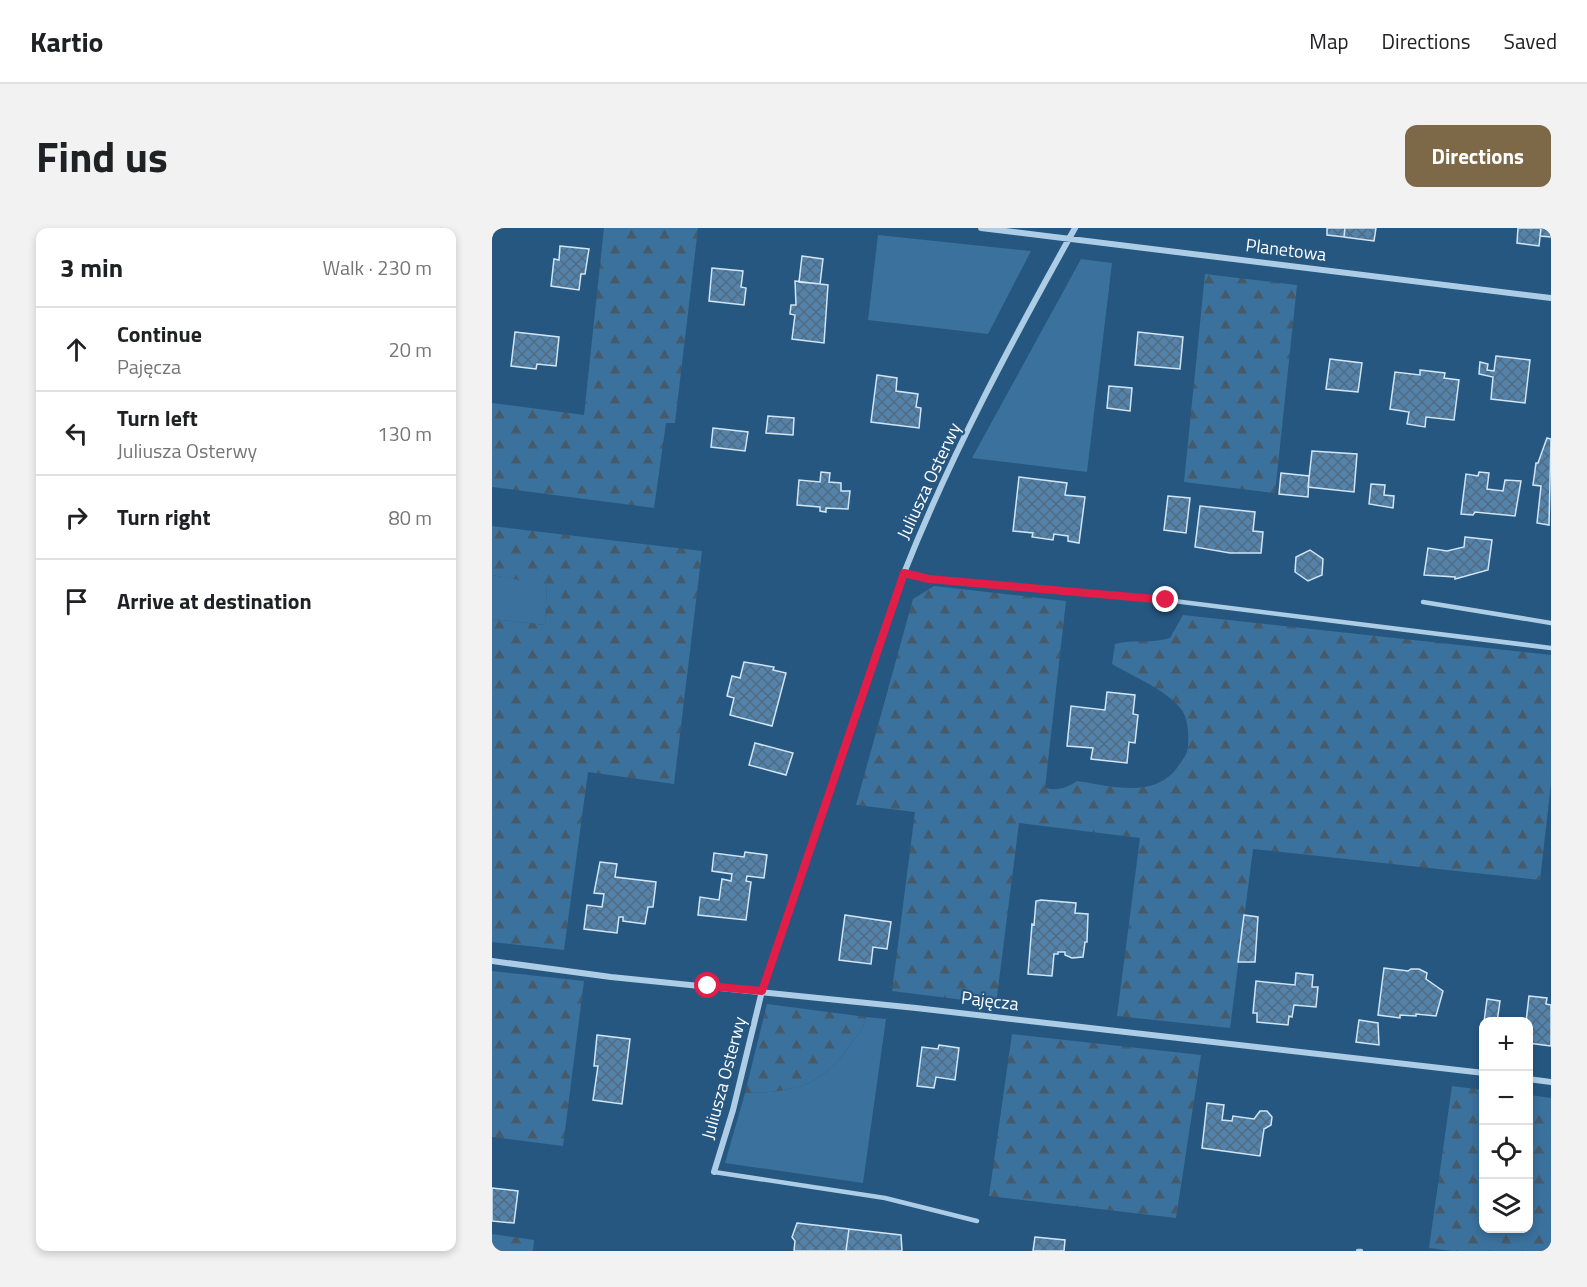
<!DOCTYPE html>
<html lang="en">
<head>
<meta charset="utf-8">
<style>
	body { margin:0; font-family:"Titillium Web",sans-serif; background:#f2f2f2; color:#202124 }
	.controls { position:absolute; right:18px; bottom:18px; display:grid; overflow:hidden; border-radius:12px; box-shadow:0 3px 9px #0003 }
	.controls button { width:54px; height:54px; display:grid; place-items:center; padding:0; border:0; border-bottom:2px solid #e0e0e0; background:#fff; color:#202124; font:30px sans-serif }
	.stop { position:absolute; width:18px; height:18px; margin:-14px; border:4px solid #e11d48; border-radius:50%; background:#fff }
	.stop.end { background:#e11d48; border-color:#fff; box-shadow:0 2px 6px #0008 }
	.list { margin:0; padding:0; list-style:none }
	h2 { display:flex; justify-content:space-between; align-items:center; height:78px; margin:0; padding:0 24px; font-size:26px }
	h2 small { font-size:20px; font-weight:400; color:#757577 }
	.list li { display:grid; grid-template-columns:39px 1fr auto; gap:18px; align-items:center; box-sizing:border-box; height:84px; padding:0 24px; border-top:2px solid #e0e0e0 }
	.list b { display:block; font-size:22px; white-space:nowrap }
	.list p { margin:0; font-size:20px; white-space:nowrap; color:#757577 }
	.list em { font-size:20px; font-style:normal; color:#757577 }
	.icon { flex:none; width:33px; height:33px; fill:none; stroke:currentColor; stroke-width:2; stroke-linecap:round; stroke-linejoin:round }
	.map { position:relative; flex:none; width:1059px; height:1023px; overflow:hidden; border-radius:12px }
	header { display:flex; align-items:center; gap:36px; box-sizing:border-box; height:84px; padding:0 30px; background:#fff; border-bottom:2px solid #e0e0e0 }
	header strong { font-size:28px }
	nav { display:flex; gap:33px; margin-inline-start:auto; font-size:21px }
	.intro { display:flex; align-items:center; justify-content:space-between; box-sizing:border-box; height:144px; padding:0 36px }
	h1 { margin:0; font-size:42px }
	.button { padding:15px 27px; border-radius:12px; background:#7d6848; color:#fff; font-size:21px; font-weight:700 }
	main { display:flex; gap:36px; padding:0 36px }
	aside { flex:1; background:#fff; border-radius:12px; box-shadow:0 3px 9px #0003 }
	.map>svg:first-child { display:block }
	.green { fill:#3b719d }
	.forest { fill:url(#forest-firs) }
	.building { fill:url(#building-cross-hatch); stroke:#d0e5f5; stroke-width:1.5 }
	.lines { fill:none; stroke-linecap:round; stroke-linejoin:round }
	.service { stroke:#adcde6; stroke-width:4.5 }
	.minor { stroke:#adcde6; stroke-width:6 }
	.route { stroke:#e11d48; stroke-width:8 }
	.labels { text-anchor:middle; stroke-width:4.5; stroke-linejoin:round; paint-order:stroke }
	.street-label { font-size:18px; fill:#fff; stroke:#265780 }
</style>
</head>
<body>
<header>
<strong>Kartio</strong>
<nav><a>Map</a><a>Directions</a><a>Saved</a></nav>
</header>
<div class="intro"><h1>Find us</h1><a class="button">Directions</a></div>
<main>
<aside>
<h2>3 min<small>Walk · 230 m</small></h2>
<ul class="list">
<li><svg class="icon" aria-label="ahead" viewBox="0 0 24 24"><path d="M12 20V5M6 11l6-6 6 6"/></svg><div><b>Continue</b><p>Pajęcza</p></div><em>20 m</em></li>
<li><svg class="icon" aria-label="left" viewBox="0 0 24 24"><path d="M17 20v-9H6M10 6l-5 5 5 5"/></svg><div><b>Turn left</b><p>Juliusza Osterwy</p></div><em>130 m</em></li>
<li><svg class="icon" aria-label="right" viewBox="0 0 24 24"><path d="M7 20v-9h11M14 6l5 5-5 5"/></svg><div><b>Turn right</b></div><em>80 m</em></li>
<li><svg class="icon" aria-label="arrive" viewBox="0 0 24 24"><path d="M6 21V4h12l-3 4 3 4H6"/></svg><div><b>Arrive at destination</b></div></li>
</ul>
</aside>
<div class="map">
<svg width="1059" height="1023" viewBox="0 0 1059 1023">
	<defs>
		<pattern id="forest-firs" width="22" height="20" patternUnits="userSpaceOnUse" patternTransform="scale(1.5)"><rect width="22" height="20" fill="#3b719d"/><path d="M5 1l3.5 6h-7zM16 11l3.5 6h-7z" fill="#455b6c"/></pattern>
		<pattern id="building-cross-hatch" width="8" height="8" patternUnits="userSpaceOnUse" patternTransform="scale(1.5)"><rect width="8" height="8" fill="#5383aa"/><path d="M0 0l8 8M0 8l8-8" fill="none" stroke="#506a80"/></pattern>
	</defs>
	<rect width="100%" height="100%" fill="#265780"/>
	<!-- green -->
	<path class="green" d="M386,7L539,23L496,106L376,92Z
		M589,31L620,35L595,244L480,230Z
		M0,347L55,356L53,397L0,391Z
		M374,789L394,791L371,955L233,935L253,865C302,864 329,859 358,817C365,807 371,802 374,789Z"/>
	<!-- forest -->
	<path class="forest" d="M112,0H206L183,195H174L162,280L0,259V175L92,187Z
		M713,46L805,57L783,265L692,254Z
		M0,298L210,323L182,556L96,544L72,722L0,714V391L53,397L55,357L0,347Z
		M442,358L574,373L553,560C565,563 575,560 585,553C619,558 664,572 687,537C692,530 696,525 696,517C697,506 696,490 689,481C673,461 642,449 620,436L623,416C642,411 659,416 678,410L691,387L1059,427V555L1048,652L761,621L738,800L625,788L648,610L527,595L504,776L400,763L423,584L364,577L421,371Z
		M0,743L92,753L71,918L0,909Z
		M275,776L374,789C371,802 365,807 358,817C329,859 302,864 253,865Z
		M520,806L709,827L684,990L497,968Z
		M960,858L991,862L992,1000H1036L1037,867L1059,870V1023H960L937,1020Z
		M0,1006L42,1012L41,1023H0Z"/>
	<!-- building -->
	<path class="building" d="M835,0H853L852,9L835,7Z
		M853,0H884L882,13L852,9Z
		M1026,0H1049L1047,18L1025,15Z
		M1049,0H1059V9L1048,8Z
		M68,18L97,21L93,46H89L87,62L59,58L62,31L67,32Z
		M310,28L331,31L328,56L307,54Z
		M220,40L251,43L249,59L254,60L252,77L217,73Z
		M303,53L336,57L332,115L300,111L303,87L298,86L299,77H304Z
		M23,104L67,109L64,138L45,136L44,141L19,138Z
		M646,104L691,109L688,141L643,137Z
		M1004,128L1038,132L1033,175L999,171L1001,149L987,146L988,134L996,136L995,142L1002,143Z
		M838,131L870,135L866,164L834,161Z
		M928,142L953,145L952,150L967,152L962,192L934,189L933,199L915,196L917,184L898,181L903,144L928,147Z
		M385,147L405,150L404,163L426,166L424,179L429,180L427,200L379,194Z
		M617,158L640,160L638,183L615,180Z
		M276,188L302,190L301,207L274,205Z
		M221,200L256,204L253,223L219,219Z
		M1055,210L1059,211L1057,297L1045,295L1049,258L1041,257L1044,235H1046Z
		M820,223L865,226L862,264L816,259Z
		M329,244L338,245L337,254L349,255V263H358L356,281L334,280V284L328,283V279L305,277L307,252L328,254Z
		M987,244L997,245L995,261L1011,263L1013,252L1029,253L1023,288L983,284L981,287L969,286L974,246L986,248Z
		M789,245L817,248L816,269L787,266Z
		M527,249L575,255L573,267L593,269L587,315L576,313V308L562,306L561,312L540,309L541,305L521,303Z
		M879,256L893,257L892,267L902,268L901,280L877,276Z
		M676,268L698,270L694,305L672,302Z
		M708,278L763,284L761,303L771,304L769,325H738L703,319Z
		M973,309L1000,312L996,342L963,351V349L932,347L936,320L955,323L972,319Z
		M818,322L831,331L830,347L816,353L803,344L804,329Z
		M252,434L282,439L281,442L294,445L280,498L238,487L242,470L235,468L240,448L248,450Z
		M615,464L643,467L641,486L646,487L643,515L637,514L635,535L599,531L601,520L575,518L579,478L613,482Z
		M263,515L301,525L294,547L257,537Z
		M253,624L275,627L272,650L255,648L254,653L259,654L254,692L206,687L208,669L227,672L230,651L239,653L240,646L220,643L222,625L252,629Z
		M108,634L125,636L123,649L164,654L161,679H156L153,696L131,693V689H127L125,705L92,701L95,677L110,679L112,666L102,665Z
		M549,672L584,675L583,685L596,686L595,714H593L591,729L580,730L573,727V724H566V726H562L560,748L536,746L540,696L542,697L544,673Z
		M353,687L399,694L395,721L381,719L379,736L347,732Z
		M752,687L766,689L763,734H746Z
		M892,740L916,743L919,741H927L935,745L934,751L951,763L944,788L924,786V788L908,787V790L886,787Z
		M804,745L821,747L820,759H826L824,779L802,777L800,789L797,788L796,797L765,794V785H761L764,753L803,757Z
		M1037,768L1055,770L1054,776L1059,777V818L1036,815V794H1034Z
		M995,771L1008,773L1005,794H992Z
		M867,792L886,795L887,817L864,814Z
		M105,807L138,811L130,876L101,872L106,838H102Z
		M447,817L467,820L463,852L444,849L442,860L425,858L430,819L446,821Z
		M715,875L732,877L730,892L740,893L741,888L762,891L768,883H775L780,889L779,897L772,901L768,928L710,920Z
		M0,960L26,963L22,995L0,993Z
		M305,995L357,1001L354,1023H302L303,1013L300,1009Z
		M357,1001L409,1007L410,1023H354Z
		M543,1009L573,1012L572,1023H541Z"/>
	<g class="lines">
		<!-- service -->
		<path class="service" d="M412,345L437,351L674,372L1059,420
			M931,374L1059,395
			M222,944L393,970L485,993
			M866,1023H869"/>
		<!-- minor -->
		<path class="minor" d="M489,0L1059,70
			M0,733L119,749L424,780L992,845
			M1036,851L1059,854
			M222,944L241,882L270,763L412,345C459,226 521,111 583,0"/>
	</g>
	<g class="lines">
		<!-- route -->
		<path class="route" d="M216,758L270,763L412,345L437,351L674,372"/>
	</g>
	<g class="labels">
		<!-- street labels -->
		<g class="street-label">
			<text transform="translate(794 22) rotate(7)" y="6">Planetowa</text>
			<text transform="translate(437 253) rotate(-65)" y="6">Juliusza Osterwy</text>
			<text transform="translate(498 773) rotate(7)" y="6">Pajęcza</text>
			<text transform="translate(232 850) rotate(-75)" y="6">Juliusza Osterwy</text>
		</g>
	</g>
</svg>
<div class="controls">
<button>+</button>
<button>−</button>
<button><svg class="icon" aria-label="locate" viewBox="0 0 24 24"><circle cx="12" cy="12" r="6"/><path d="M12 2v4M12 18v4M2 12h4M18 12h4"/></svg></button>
<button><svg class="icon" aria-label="layers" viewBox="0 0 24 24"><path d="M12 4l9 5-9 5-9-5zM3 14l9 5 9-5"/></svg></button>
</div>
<div class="stop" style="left:216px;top:758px"></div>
<div class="stop end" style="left:674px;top:372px"></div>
</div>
</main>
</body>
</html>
